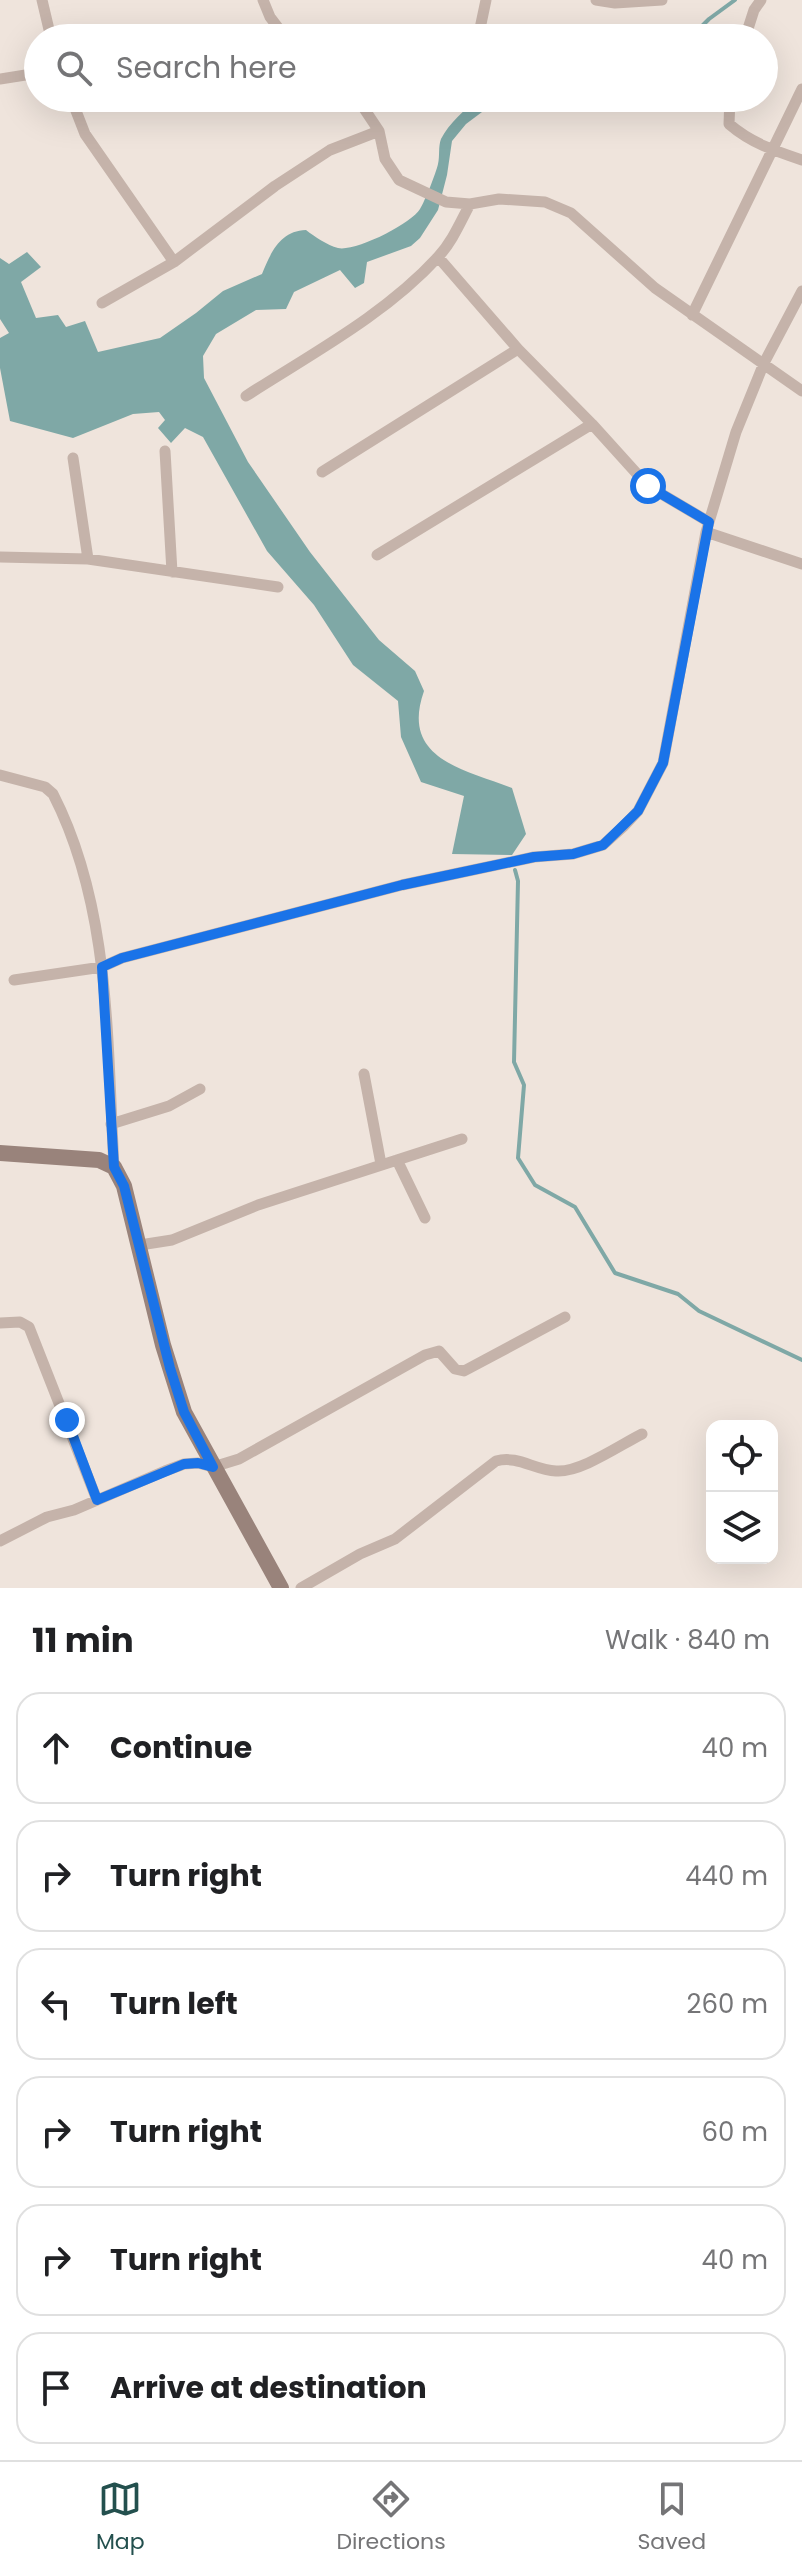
<!DOCTYPE html>
<html lang="en">
<head>
<meta charset="utf-8">
<style>
	body { margin:0; font-family:Poppins,sans-serif; background:#f6f6f6; color:#202124 }
	.controls { position:absolute; right:24px; bottom:24px; display:grid; overflow:hidden; border-radius:16px; box-shadow:0 8px 32px #0002 }
	.controls button { width:72px; height:72px; display:grid; place-items:center; padding:0; border:0; border-bottom:2px solid #e0e0e0; background:#fff; color:#202124; font:40px sans-serif }
	.stop { position:absolute; width:24px; height:24px; margin:-18px; border:6px solid #1a73e8; border-radius:50%; background:#fff }
	.stop.end { background:#1a73e8; border-color:#fff; box-shadow:0 2px 8px #0008 }
	.list { margin:0; padding:0; list-style:none }
	h2 { display:flex; justify-content:space-between; align-items:center; height:104px; margin:0; padding:0 32px; font-size:34px }
	h2 small { font-size:26px; font-weight:400; color:#757577 }
	.list li { display:grid; grid-template-columns:52px 1fr auto; gap:24px; align-items:center; box-sizing:border-box; height:112px; margin:0 16px 16px; padding:0 16px; border:2px solid #e0e0e0; border-radius:24px }
	.list b { display:block; font-size:30px; white-space:nowrap }
	.list em { font-size:26px; font-style:normal; color:#757577 }
	.icon { flex:none; width:44px; height:44px; fill:none; stroke:currentColor; stroke-width:2; stroke-linecap:round; stroke-linejoin:round }
	.map { position:relative; flex:none; width:802px; height:1588px; overflow:hidden }
	.search { position:absolute; background:#fff; box-shadow:0 8px 32px #0002; left:24px; right:24px; top:24px; height:88px; display:flex; align-items:center; gap:20px; box-sizing:border-box; padding:0 28px; border-radius:44px; color:#757577; font-size:30px }
	.sheet { height:872px; background:#fff }
	nav { display:flex; justify-content:space-around; align-items:center; box-sizing:border-box; height:112px; border-top:2px solid #e0e0e0; background:#fff; font-size:22px; color:#757577 }
	nav a { display:grid; justify-items:center; gap:4px }
	nav .on { color:#23504e }
	.map>svg:first-child { display:block }
	.water { fill:#7fa8a6 }
	.lines { fill:none; stroke-linecap:round; stroke-linejoin:round }
	.stream { stroke:#7fa8a6; stroke-width:4 }
	.street { stroke:#c5b3aa; stroke-width:11 }
	.secondary { stroke:#99837b; stroke-width:16 }
	.route { stroke:#1a73e8; stroke-width:10 }
</style>
</head>
<body>
<div class="map">
<svg width="802" height="1588" viewBox="0 0 802 1588">
	<rect width="100%" height="100%" fill="#efe4dc"/>
	<!-- water -->
	<path class="water" d="M478,98H602L583,111L542,106L486,109L466,124L452,141L447,175L438,210L420,238L411,246L367,262L364,283L355,288L340,270L294,292L286,309L256,310L216,334L203,356L204,378L248,462L310,552L379,640L415,671L424,691C400,759 463,769 512,788L526,834L512,855L452,854L464,796L421,782L401,737L398,701L353,665L314,605L267,551L203,437L185,428L171,443L158,428L165,420L159,412L133,414L73,438L10,421L0,368V338L9,333L0,319V258L9,264L27,252L41,267L21,282L36,318L58,315L66,327L85,321L98,352L160,338L196,313L223,291L262,274C271,252 280,231 306,230C315,237 327,245 338,248C355,252 411,224 420,209C425,201 436,173 438,164C440,156 438,147 441,139C449,123 465,110 478,98Z"/>
	<g class="lines">
		<!-- stream -->
		<path class="stream" d="M690,38L709,19L735,0
			M515,870L518,881L514,1062L524,1085L518,1158L535,1185L575,1207L615,1273L678,1294L699,1311L802,1360"/>
		<!-- street -->
		<path class="street" d="M42,0L51,38
			M263,0L270,17L286,38
			M596,0L615,3L662,0
			M478,38L486,0
			M745,38L754,10L761,0
			M0,79L38,73
			M71,98L85,134L174,262
			M357,98L379,131L385,159L399,180L446,202L470,204L499,199L545,202L571,213L655,288L802,391
			M730,98L729,124C751,143 775,151 802,160
			M438,257L518,349L592,424L648,486L709,522
			M102,303L174,262L275,186L330,150L379,131
			M692,315L802,89
			M246,396C311,354 385,315 438,257C452,242 460,223 470,204
			M165,451L172,572
			M73,458L88,559
			M322,472L518,349
			M706,532L802,564
			M377,555L592,424
			M0,557L88,559L278,587
			M0,775L45,787L53,794C111,907 107,1042 114,1167
			M14,980L102,967L122,958L402,885L534,857L573,854L603,845L623,827L638,811L663,763L706,532L736,432L764,363L802,291
			M364,1074L381,1164
			M111,1124L169,1106L200,1089
			M397,1160L425,1218
			M140,1245L172,1240L258,1205L462,1139
			M0,1323L20,1322L29,1327L97,1500
			M0,1541L47,1517L74,1510L165,1471L184,1464L198,1463L213,1467L239,1459L425,1355L439,1351L455,1369L464,1371L565,1317
			M301,1588L360,1554L395,1539L496,1461C518,1455 534,1470 556,1471C580,1473 620,1445 642,1434"/>
		<!-- secondary -->
		<path class="secondary" d="M0,1153L99,1160L114,1167L124,1186L163,1345L184,1412L281,1588"/>
	</g>
	<g class="lines">
		<!-- route -->
		<path class="route" d="M67,1420L97,1500L184,1464L198,1463L213,1467L184,1412L170,1368L124,1186L114,1167L102,967L122,958L402,885L534,857L573,854L603,845L638,811L663,763L709,522L648,486"/>
	</g>
</svg>
<div class="controls">
<button><svg class="icon" aria-label="locate" viewBox="0 0 24 24"><circle cx="12" cy="12" r="6"/><path d="M12 2v4M12 18v4M2 12h4M18 12h4"/></svg></button>
<button><svg class="icon" aria-label="layers" viewBox="0 0 24 24"><path d="M12 4l9 5-9 5-9-5zM3 14l9 5 9-5"/></svg></button>
</div>
<div class="stop" style="left:648px;top:486px"></div>
<div class="stop end" style="left:67px;top:1420px"></div>
<div class="search"><svg class="icon" aria-label="search" viewBox="0 0 24 24"><circle cx="10" cy="10" r="6"/><path d="M15 15l6 6"/></svg>Search here</div>
</div>
<section class="sheet">
<h2>11 min<small>Walk · 840 m</small></h2>
<ul class="list">
<li><svg class="icon" aria-label="ahead" viewBox="0 0 24 24"><path d="M12 20V5M6 11l6-6 6 6"/></svg><div><b>Continue</b></div><em>40 m</em></li>
<li><svg class="icon" aria-label="right" viewBox="0 0 24 24"><path d="M7 20v-9h11M14 6l5 5-5 5"/></svg><div><b>Turn right</b></div><em>440 m</em></li>
<li><svg class="icon" aria-label="left" viewBox="0 0 24 24"><path d="M17 20v-9H6M10 6l-5 5 5 5"/></svg><div><b>Turn left</b></div><em>260 m</em></li>
<li><svg class="icon" aria-label="right" viewBox="0 0 24 24"><path d="M7 20v-9h11M14 6l5 5-5 5"/></svg><div><b>Turn right</b></div><em>60 m</em></li>
<li><svg class="icon" aria-label="right" viewBox="0 0 24 24"><path d="M7 20v-9h11M14 6l5 5-5 5"/></svg><div><b>Turn right</b></div><em>40 m</em></li>
<li><svg class="icon" aria-label="arrive" viewBox="0 0 24 24"><path d="M6 21V4h12l-3 4 3 4H6"/></svg><div><b>Arrive at destination</b></div></li>
</ul>
</section>
<nav>
<a class="on"><svg class="icon" aria-label="map" viewBox="0 0 24 24"><path d="M3 6l6-2 6 2 6-2v14l-6 2-6-2-6 2zM9 4v14M15 6v14"/></svg>Map</a>
<a><svg class="icon" aria-label="directions" viewBox="0 0 24 24"><path d="M12 3l9 9-9 9-9-9zM9 14v-3h6M13 9l2 2-2 2"/></svg>Directions</a>
<a><svg class="icon" aria-label="saved" viewBox="0 0 24 24"><path d="M7 4h10v16l-5-4-5 4z"/></svg>Saved</a>
</nav>
</body>
</html>
